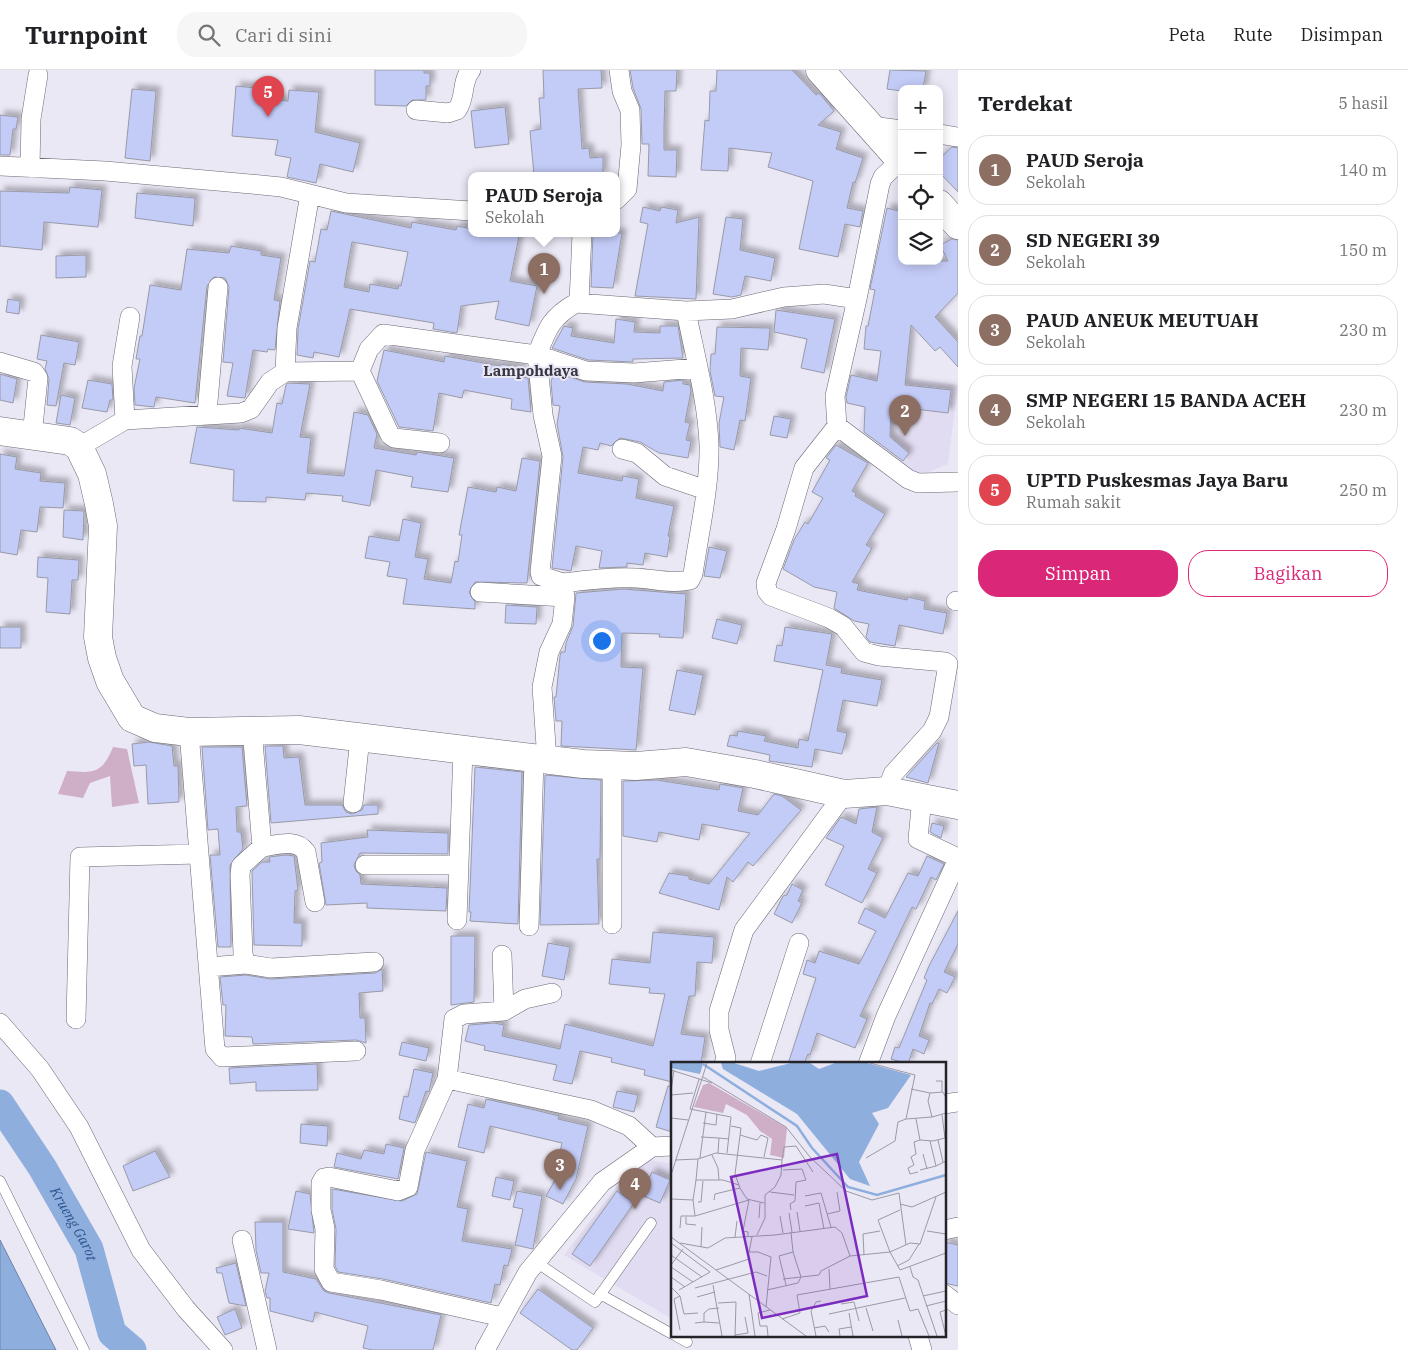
<!DOCTYPE html>
<html lang="id">
<head>
<meta charset="utf-8">
<style>
	body { margin:0; font-family:"IBM Plex Serif",serif; background:#f6f6f6; color:#202124 }
	.controls { position:absolute; right:15px; top:15px; display:grid; overflow:hidden; border-radius:10px; box-shadow:0 2px 12px #0003 }
	.controls button { width:45px; height:45px; display:grid; place-items:center; padding:0; border:0; border-bottom:1px solid #e0e0e0; background:#fff; color:#202124; font:25px sans-serif }
	.you { position:absolute; left:601px; top:570px; width:18px; height:18px; margin:-12px; border:4px solid #fff; border-radius:50%; background:#1a73e8; box-shadow:0 0 0 8px #1a73e833 }
	.badge { display:grid; place-items:center; width:32px; height:32px; border-radius:50%; background:#db2777; color:#fff; font-size:16px; font-weight:700 }
	.pin { position:absolute; translate:-50% -41px; filter:drop-shadow(0 1px 2px #0008) }
	.pin::after { content:''; position:absolute; top:26px; width:18px; height:15px; background:inherit; clip-path:polygon(0 0,100% 0,50% 100%) }
	.popup { position:absolute; left:468px; top:102px; width:152px; height:65px; box-sizing:border-box; display:grid; place-content:center; border-radius:10px; background:#fff; filter:drop-shadow(0 1px 4px #0005); font-size:16px; white-space:nowrap; color:#757577 }
	.popup b { font-size:19px; color:#202124 }
	.popup::after { content:''; position:absolute; left:50%; top:100%; margin-left:-10px; border:10px solid transparent; border-top-color:#fff }
	.list { margin:0; padding:0; list-style:none }
	h2 { display:flex; justify-content:space-between; align-items:center; height:65px; margin:0; padding:0 20px; font-size:21px }
	h2 small { font-size:16px; font-weight:400; color:#757577 }
	.list li { display:grid; grid-template-columns:32px 1fr auto; gap:15px; align-items:center; box-sizing:border-box; height:70px; margin:0 10px 10px; padding:0 10px; border:1px solid #e0e0e0; border-radius:20px }
	.list b { display:block; font-size:19px; white-space:nowrap }
	.list p { margin:0; font-size:16px; white-space:nowrap; color:#757577 }
	.list em { font-size:16px; font-style:normal; color:#757577 }
	.actions { display:flex; gap:10px; padding:15px 20px }
	.actions a { flex:1; padding:11px 0; border:1px solid #db2777; border-radius:20px; text-align:center; font-size:18px; color:#db2777 }
	.actions .main { background:#db2777; color:#fff }
	.icon { flex:none; width:28px; height:28px; fill:none; stroke:currentColor; stroke-width:2; stroke-linecap:round; stroke-linejoin:round }
	.map { position:relative; flex:none; width:958px; height:1280px; overflow:hidden }
	header { display:flex; align-items:center; gap:30px; box-sizing:border-box; height:70px; padding:0 25px; background:#fff; border-bottom:1px solid #e0e0e0 }
	header strong { font-size:24px }
	nav { display:flex; gap:28px; margin-inline-start:auto; font-size:18px }
	.search { width:350px; height:45px; background:#f6f6f6; display:flex; align-items:center; gap:12px; box-sizing:border-box; padding:0 18px; border-radius:20px; color:#757577; font-size:19px }
	main { display:flex }
	aside { flex:1; background:#fff }
	.map>svg:first-child { display:block }
	.built { fill:#e1dcf1 }
	.green { fill:#cfafc7 }
	.water { fill:#8eaedd; stroke:#6e84a7 }
	.lines { fill:none; stroke-linecap:round; stroke-linejoin:round }
	.river { stroke:#8eaedd; stroke-width:29 }
	.building { fill:#c3cbf7; stroke:#989aa7; fill-rule:evenodd; filter:url(#shadow) }
	.lane-casing { stroke:#6a6873; stroke-width:11 }
	.street-casing { stroke:#6a6873; stroke-width:20 }
	.secondary-casing { stroke:#6a6873; stroke-width:29 }
	.lane { stroke:#fff; stroke-width:10 }
	.street { stroke:#fff; stroke-width:19 }
	.secondary { stroke:#fff; stroke-width:28 }
	.labels { text-anchor:middle; stroke-width:4; stroke-linejoin:round; paint-order:stroke }
	.water-label { font-size:14px; font-style:italic; fill:#29528c; stroke:#ebe8f6 }
	.quarter-label { font-size:15px; font-weight:bold; fill:#37353f; stroke:#ebe8f6 }
	.inset-river { fill:none; stroke:#8eaedd; stroke-width:2.5 }
	.inset-road { fill:none; stroke:#9b99a4; stroke-width:1 }
	.view { fill:#7b2cbf; fill-opacity:0.15; stroke:#7b2cbf; stroke-width:2.5 }
	.inset-edge { fill:none; stroke:#242328; stroke-width:2.5 }
</style>
</head>
<body>
<header>
<strong>Turnpoint</strong>
<div class="search"><svg class="icon" aria-label="search" viewBox="0 0 24 24"><circle cx="10" cy="10" r="6"/><path d="M15 15l6 6"/></svg>Cari di sini</div>
<nav><a>Peta</a><a>Rute</a><a>Disimpan</a></nav>
</header>
<main>
<div class="map">
<svg width="958" height="1280" viewBox="0 0 958 1280">
	<defs>
		<filter id="shadow"><feDropShadow dx="4.5" dy="-4.5" stdDeviation="2.5" flood-color="#0004"/></filter>
	</defs>
	<rect width="100%" height="100%" fill="#ebe8f6"/>
	<!-- built -->
	<path class="built" d="M869,303L958,315L948,394L912,409L856,377Z
		M639,1088L672,1094V1249L564,1185Z"/>
	<!-- green -->
	<path class="green" d="M113,677L127,679L139,733L112,737L110,706L90,713L83,728L58,724L67,701C94,703 102,704 113,677Z"/>
	<!-- water -->
	<path class="water" d="M0,1170L56,1280H0Z"/>
	<g class="lines">
		<!-- river -->
		<path class="river" id="s1" d="M0,1034L42,1097L89,1179L112,1263L132,1280"/>
	</g>
	<!-- building -->
	<path class="building" d="M375,0H424V3H430V16H426V30H412L406,36L375,35Z
		M543,0H601L602,18L578,19L582,79L589,78L590,88L603,87V105H534L530,61L541,59L539,28H544Z
		M630,0H677L676,21H665L664,57V80H677L676,107L648,106L649,74H642L641,39L633,18Z
		M717,0H792L816,25L819,23L834,41L818,55L841,62L836,79L863,88L855,113L853,112L847,138L863,141L860,157L845,154L838,187L799,179L813,111L768,97L772,83L729,78L728,101L701,100L705,50L709,51L710,21H716Z
		M890,0L926,1L923,19H902V21L887,19Z
		M236,16L256,18L255,28L288,31L289,20L319,22L315,62L360,73L353,102L320,94L316,113L287,107L291,88L275,85L278,70L232,66Z
		M132,19L156,21L150,91L125,88Z
		M505,37L509,74L475,78L471,41Z
		M0,45L18,47L16,59H13L10,85H0Z
		M952,77L958,78V122L939,102V89Z
		M70,117L102,120L98,157L44,152L42,180L0,176V121L69,123Z
		M137,123L195,128L193,156L135,148Z
		M643,137L660,141L661,137L678,140L676,153L699,147L696,229L635,226L648,154L640,152Z
		M887,138L902,142V191H948L940,175L952,169L958,170V223L935,247L958,272V297L940,277L935,281L911,255L905,315L951,320L948,343L891,336L890,367L909,383L903,391L864,362L865,337L847,333L846,327L851,305L877,311L881,281L864,279L866,256H868L875,220L870,219Z
		M331,141L411,158L412,152L456,160L457,156L472,159V163H499L519,166L510,211L537,216L529,256L495,249L499,231L461,236L457,263L433,259L434,253L350,239L339,287L314,282L313,288L297,285L298,259L310,191L315,192L321,159L327,160ZM352,172L408,182L401,216L399,215L398,219L370,214L369,222L344,217Z
		M726,147L743,149L740,180L775,188L771,211L745,206L741,225L732,227L713,224Z
		M593,163H622L613,218L591,217Z
		M231,176L261,181V185L281,188L274,230L280,231L275,280L268,279L267,282L253,280L245,328L227,326L233,293L223,292L229,217L225,208L214,207L207,216L195,333L156,327L154,337L135,335L134,318L140,289H136L140,266H142L150,215L181,220L187,179L229,183Z
		M86,185V207L56,208V186Z
		M8,229L20,231L19,244L6,242Z
		M776,240L835,249L824,303L801,298L807,269L774,262Z
		M616,249L635,252L634,262L660,263V256H678L683,288L633,289V292L588,290L552,278L564,256L573,258L571,266L614,273Z
		M717,257L770,258L768,280L741,278L740,306L751,308L745,351L740,350L734,380L720,377L719,353L724,327L715,326L710,301L711,284H715Z
		M41,265L79,272L75,295L64,293L56,336L47,335L49,309L45,299L47,291L37,289Z
		M384,280L444,292L445,286L500,296V294L522,298L520,307L528,308L531,342L511,339L512,329L464,320L462,328L439,323L433,361L399,357L377,311Z
		M554,302L585,312L627,314L663,321L664,312L683,310V314L690,315L691,321L685,352L690,353L686,370L691,371L688,388L659,383L640,372L620,368L611,376L600,373L598,380L583,377L578,403L622,411L623,406L639,409L636,428L674,436L668,466L670,467L667,487L645,483L643,495L627,493V497L599,498L602,481L576,476L571,501L552,498L563,387L557,354L560,336L553,335L551,312Z
		M0,304L17,309L13,333L0,330Z
		M88,310L112,314L113,330H110L107,342L82,338Z
		M288,313L310,314L300,367L311,368L307,403L344,406L354,342L368,345L377,364L374,378L416,385L417,382L454,388L448,422L411,417L413,407L376,400L370,436L342,431L343,426L306,423L305,430L266,427V432L233,431L234,400L190,393L197,357L239,360V358L272,363L277,333L282,334L286,315Z
		M61,325L75,328L70,355L56,353Z
		M774,346L791,349L787,368L770,365Z
		M836,375L868,393L852,421L856,423L855,426L885,444L866,475L872,478L852,512L859,514L857,520L907,530L908,527L925,531L924,539L947,543L943,564L899,555L895,576L870,572L866,567L869,554L854,551L834,538L837,522L814,517L783,499L794,470L805,452L808,454L823,428L812,422L830,390L826,388Z
		M0,384L17,387L15,399L41,403L40,411L65,413L63,438L40,437L37,462L21,460L17,485L0,482Z
		M522,388L540,391L527,513L475,512L469,522L475,532V539L403,534L407,509L387,506L390,492L365,488L369,466L399,471L403,449L421,453L415,487L428,489L424,509L451,513L455,491L458,492L462,465H459L468,417L496,422L497,417L516,421Z
		M64,440L84,441L83,470L63,467Z
		M709,477L727,481L720,508L704,506Z
		M38,487L79,490L78,510H72L70,544L46,542L48,508L37,507Z
		M623,519L686,524L683,568L659,567L660,564L622,563L621,597L643,598L636,680L561,676L562,651H556L554,627H556L560,586L561,582H565L566,573L573,556L576,523Z
		M506,535L537,537L536,554L505,553Z
		M717,549L742,555L737,574L712,568Z
		M0,557H21V578H0Z
		M785,557L832,564L826,595L842,598L841,603L882,610L877,636L843,630L837,661L847,663L842,684L815,679L812,697L769,691L770,685L727,676L730,665L737,666L738,661L766,666L764,671L798,678L799,669L808,671L823,600L774,591L777,575L782,576Z
		M677,600L703,605L695,645L669,640Z
		M149,672L172,676L174,696H178L179,732L148,734L146,695L134,696L132,674Z
		M937,673H939L928,713L906,707Z
		M265,676H283L284,688L299,687L305,735H342L346,742L352,744L362,740L364,735H378V744L271,753Z
		M202,677H242L247,736L236,737L237,762H241L243,779L230,795L231,877H218L210,785H220L218,759L208,760Z
		M475,697L522,702L518,854L470,851L471,842H469Z
		M545,705L601,710L600,789H597L599,854L540,855Z
		M657,710L719,720L720,714L743,718L738,741L758,745L774,724L782,726L801,740L753,796L748,792L733,812L727,807L719,840L659,823L669,803L689,806V809L709,814L750,763L702,754L699,770L659,762L657,772L623,766V711Z
		M877,737L872,762L883,768L868,799L877,803L862,833L825,815L844,776L826,768L841,747L856,754L859,739Z
		M932,753L944,756L941,768L930,762Z
		M367,760L448,763V784L360,783L354,795L356,801L360,805L361,814L447,818L446,841L367,838V833L326,835L319,793L322,792L321,773L368,767Z
		M286,785L294,786L298,820L295,821L294,853H302V876L254,875L252,801L262,792H270L269,787Z
		M927,786L944,794L936,810L931,807L916,839L912,837L860,946L867,949L855,978L817,963L810,985L808,984L804,994H788L816,908L803,904L807,890L815,893L819,881L859,894L876,861L858,853L865,838L885,848L908,803L918,806Z
		M792,814L803,820L798,831L802,833L792,853L774,844L783,826L787,825Z
		M958,841V874L944,902L955,907L947,923L939,919L932,934L930,933L919,966L929,970L924,984L913,979L908,994L891,989L895,977L899,978L927,910L924,908L929,896Z
		M653,862L714,867L712,893L697,892L695,926H689L681,964L705,967L701,994H672V1012L644,1005L645,1000L611,992L612,988L580,981L572,1014L553,1010L557,995L484,980L485,976L465,971L469,955L494,953L504,955L502,966L560,979L565,954L653,976L665,924L649,923L650,918L609,914L612,889L650,893Z
		M451,866H475L474,932L451,935Z
		M548,873L570,877L564,910L542,906Z
		M382,899L383,921L359,923L360,948H365L366,973L356,970L253,974L252,967L225,966L226,935H223L220,907L246,905L271,909L375,903Z
		M402,972L429,978L426,991L399,985Z
		M317,994L318,1020L256,1021V1012L230,1014L229,998Z
		M414,999L433,1003L429,1022L426,1021L415,1053L399,1049L404,1026L408,1027Z
		M668,1016H672V1062L656,1057Z
		M617,1021L638,1025L634,1042L613,1037Z
		M486,1029L535,1040L559,1046L558,1049L588,1056L576,1109L563,1134L546,1126L560,1101L556,1100L562,1073L490,1056L484,1083L458,1077L468,1034L484,1038Z
		M301,1054L328,1056L327,1076L300,1073Z
		M386,1074L404,1078L398,1109L334,1097L337,1083L361,1089L364,1080L384,1084Z
		M155,1081L170,1107L133,1121L123,1096Z
		M426,1082L467,1091L457,1137L468,1139L462,1171L512,1179L508,1196L504,1195L500,1215L495,1214L491,1233L383,1209L338,1202L335,1196L336,1159L332,1139V1119L402,1131L417,1124Z
		M652,1102L670,1110L660,1133L641,1125Z
		M496,1107L514,1111L510,1130L492,1126Z
		M296,1121L310,1124L314,1163L288,1159Z
		M517,1121L542,1126L533,1179L515,1175L523,1139L513,1137Z
		M617,1121L634,1133L590,1196L572,1184Z
		M255,1152H283V1202L316,1209L324,1221L329,1223L441,1245L433,1280H373L363,1278L368,1256L315,1242L313,1252L270,1241V1228H267L265,1221L269,1203H261L256,1180Z
		M944,1172L958,1175V1216L944,1213Z
		M236,1193L246,1236L229,1233L222,1203H217L216,1198Z
		M538,1219L593,1258L577,1280H572L520,1243Z
		M235,1239L242,1258L225,1265L217,1247Z"/>
	<g class="lines">
		<defs>
			<path id="lane" d="M0,1111L84,1280
				M536,1192L595,1232L651,1153
				M600,1224L672,1264
				M676,1266L687,1272"/>
			<path id="street" d="M416,40L448,43L457,40C466,28 461,11 471,0
				M871,56L902,60
				M939,64L958,67
				M0,96L105,101L261,115L281,117L346,133L472,141
				M30,98L31,49L38,5
				M616,130L627,119L631,75L630,40L622,21L619,0
				M579,233L582,163
				M0,292L34,302L38,308L32,366
				M360,301L390,365L394,368L440,373
				M285,302L287,258L310,124
				M207,343L218,217
				M125,350L122,296L130,247
				M837,356L908,409L918,413L958,412
				M79,377L125,350L241,343L251,339L270,312L285,302L360,301L369,279L383,264L537,285C547,259 551,247 576,233L686,241L732,239L784,227L824,224L857,229
				M622,379L637,383L665,406L706,420
				M563,513L541,506L540,502L552,386L543,345L537,285L586,301L634,303L698,298
				M480,522L565,527
				M956,531H958
				M252,659L262,777L241,796L240,805L243,884L246,894L271,898L374,892
				M189,662L215,979L222,987L356,981
				M547,691L542,617L549,582L562,554L565,527L563,513C587,510 611,507 636,508C655,509 672,514 690,510L693,504C699,462 710,417 709,374C707,329 695,286 686,241
				M612,695V854
				M887,721L893,704L932,661L939,647L948,594L945,592L879,586L864,582L843,556L829,548L771,526L767,521L766,513L786,459L804,398L837,356L835,326L857,229L880,114L883,107L900,91
				M922,727L918,769L958,788
				M353,733L360,668
				M262,777C277,775 296,768 306,782L315,832
				M365,795H459
				M457,850L463,680
				M529,856L534,689
				M502,885L504,941L464,944L454,949L447,1009L415,1080L408,1117L398,1121L329,1107L324,1108L321,1113V1140L325,1159L324,1199L331,1212L381,1220L502,1247
				M208,897L246,894
				M504,941L525,929L552,923
				M76,949L80,787L199,784
				M0,953L40,999L79,1057L141,1180L186,1239L223,1280
				M724,994L726,988L719,960V941L744,860L844,724
				M760,994L799,873
				M868,994L886,946L958,789
				M447,1009L591,1040L629,1056L652,1077
				M944,1034L958,1032
				M944,1160L958,1157
				M242,1170L267,1280
				M944,1224L958,1235
				M918,1266L922,1280
				M485,1280L528,1202L602,1112L652,1077L672,1076"/>
			<path id="secondary" d="M820,0L902,92
				M939,134L958,155
				M0,361L70,371L79,377L92,404L99,434L103,456L98,567L102,588L110,611L132,648L155,658L189,662L299,660L583,694L636,696L686,692L755,704L844,724L887,721L958,735"/>
		</defs>
		<!-- lane casing -->
		<use href="#lane" class="lane-casing"/>
		<!-- street casing -->
		<use href="#street" class="street-casing"/>
		<!-- secondary casing -->
		<use href="#secondary" class="secondary-casing"/>
		<!-- lane -->
		<use href="#lane" class="lane"/>
		<!-- street -->
		<use href="#street" class="street"/>
		<!-- secondary -->
		<use href="#secondary" class="secondary"/>
	</g>
	<g class="labels">
		<!-- water labels -->
		<g class="water-label">
			<text dy="5" stroke="none"><textPath href="#s1" startOffset="141">Krueng Garot</textPath></text>
		</g>
		<!-- quarter labels -->
		<g class="quarter-label">
			<text x="531" y="306">Lampohdaya</text>
		</g>
	</g>
	<!-- overview -->
	<g transform="translate(671 992)">
		<rect width="275" height="275" fill="#ebe8f6"/>
		<path d="M38,21L116,66L113,96L99,93L101,77L89,69L76,53L55,42L52,51L23,45L32,23Z" fill="#cfafc7"/>
		<path d="M0,1H31L32,2L29,12L0,6ZM50,1H63L88,9L120,1H139L148,7L164,1H196L240,13L217,46L201,51L208,62L188,100L199,124L179,117L126,52L52,7Z" fill="#8eaedd"/>
		<path class="inset-river" d="M32,2L126,64L141,86L177,125L206,133L275,113"/>
		<path class="inset-road" d="M199,1L244,13L235,57L261,55L275,51M0,8L41,21M32,15L115,65L139,95L175,129L201,138L228,131L235,183M28,17L19,47L60,55L56,91M265,19H271V30M240,27L259,31L272,30L275,36M0,29L3,8M259,31L257,39L261,55M0,33L22,31M0,56L17,58M245,57L249,78L262,79L274,76L271,53M32,61L45,63L46,52M60,64L70,66L64,112L69,126L76,137L93,141M69,73L86,78L90,73L97,76L93,95M30,75L48,76M267,78L272,100M259,79L265,104L275,99M47,91L48,76L58,77M252,92L256,107M41,93L47,106L48,118M29,96L35,50M195,96L224,79L227,60L235,57M27,97L25,118H52L68,123M4,98L27,97L45,91L111,98L110,113L104,125L94,133V156L86,173M111,98L113,85L125,84L142,110M112,108L131,107L135,118L125,120L124,139L119,142L120,148M249,108L265,104M247,110L239,112L237,106L243,103L240,95L245,92L243,80L249,78M0,113L36,1M99,130L123,133M134,134L150,131L160,165M0,137L22,138L24,154L78,138L72,169L77,170V175M22,138L25,118M43,138L44,132L69,126M27,140H30L32,119M229,142L241,145L275,130M134,144L148,141L153,167M229,148L207,158L219,190L239,181L249,182L265,135M126,150L129,169M118,151L121,170M156,152L169,149L166,130M109,154L112,171M15,155V162L25,163M88,156L89,141M9,166L10,154H24M256,169L275,172M0,175L135,274M64,175L66,159M81,175L78,190H87L100,195L95,245M0,181L39,210L8,228M9,181L37,186L54,176L104,173L164,165L171,171L179,194L219,190L229,208L275,191M30,185L31,165M0,193L31,215M193,193L192,172L209,169M0,203L12,187M226,204L238,198L248,182M0,205L22,220M239,205L242,215L247,218L266,274M158,207L159,227M45,208L78,197M0,215L14,225M228,215L239,249L247,247L258,274M112,217L130,215L122,190M42,223L51,274M115,223L108,194L122,190L120,170M0,225L9,234L3,237L9,268M24,226L85,210L96,214M96,228L127,221L130,215L148,213L150,209L179,194M78,232L84,274M9,234L13,252L27,251M252,234L275,229M26,235L44,230M47,241L65,240L64,274M170,242L183,240L188,259M255,244L275,239M195,246L202,269M178,251L182,274M158,252L234,236M111,257L129,251L126,233L228,215M227,258L231,274M33,260L48,261M24,261L33,260V251L38,247L48,246M143,266L154,264L158,270M64,273L77,271L74,255M97,274L96,264H89L87,251L99,248M145,274L140,249L145,240L150,239M169,274L168,267L180,265M275,274L269,250L275,248"/>
		<path class="view" d="M166,92L196,234L91,256L60,115Z"/>
		<rect width="275" height="275" class="inset-edge"/>
	</g>
</svg>
<div class="controls">
<button>+</button>
<button>−</button>
<button><svg class="icon" aria-label="locate" viewBox="0 0 24 24"><circle cx="12" cy="12" r="6"/><path d="M12 2v4M12 18v4M2 12h4M18 12h4"/></svg></button>
<button><svg class="icon" aria-label="layers" viewBox="0 0 24 24"><path d="M12 4l9 5-9 5-9-5zM3 14l9 5 9-5"/></svg></button>
</div>
<div class="you"></div>
<div class="pin badge" style="left:544px;top:224px;background:#8d6e63">1</div>
<div class="popup"><b>PAUD Seroja</b>Sekolah</div>
<div class="pin badge" style="left:905px;top:366px;background:#8d6e63">2</div>
<div class="pin badge" style="left:560px;top:1120px;background:#8d6e63">3</div>
<div class="pin badge" style="left:635px;top:1139px;background:#8d6e63">4</div>
<div class="pin badge" style="left:268px;top:47px;background:#e0444e">5</div>
</div>
<aside>
<h2>Terdekat<small>5 hasil</small></h2>
<ul class="list">
<li><span class="badge" style="background:#8d6e63">1</span><div><b>PAUD Seroja</b><p>Sekolah</p></div><em>140 m</em></li>
<li><span class="badge" style="background:#8d6e63">2</span><div><b>SD NEGERI 39</b><p>Sekolah</p></div><em>150 m</em></li>
<li><span class="badge" style="background:#8d6e63">3</span><div><b>PAUD ANEUK MEUTUAH</b><p>Sekolah</p></div><em>230 m</em></li>
<li><span class="badge" style="background:#8d6e63">4</span><div><b>SMP NEGERI 15 BANDA ACEH</b><p>Sekolah</p></div><em>230 m</em></li>
<li><span class="badge" style="background:#e0444e">5</span><div><b>UPTD Puskesmas Jaya Baru</b><p>Rumah sakit</p></div><em>250 m</em></li>
</ul>
<div class="actions"><a class="main">Simpan</a><a>Bagikan</a></div>
</aside>
</main>
</body>
</html>
